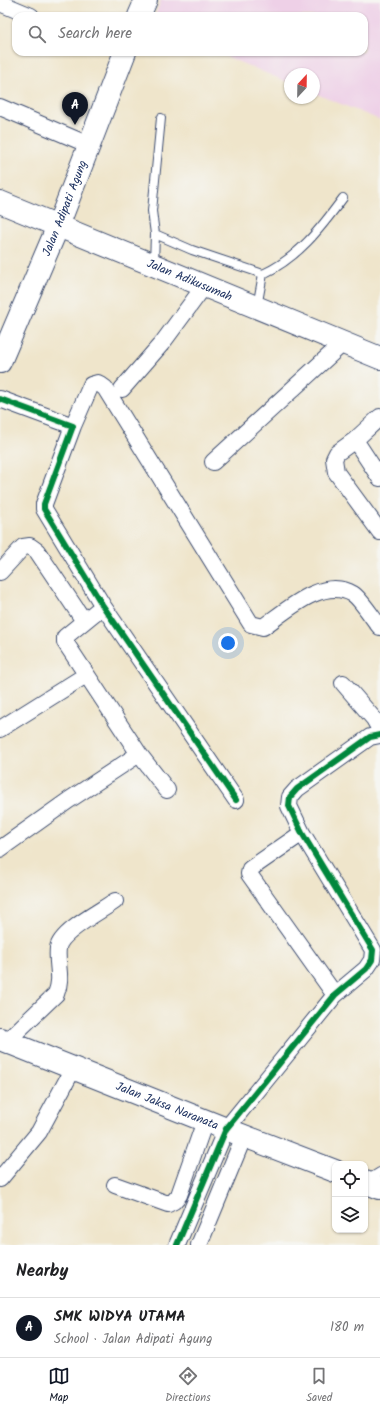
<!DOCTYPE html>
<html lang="en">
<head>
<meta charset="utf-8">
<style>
	body { margin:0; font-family:Kalam,sans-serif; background:#f2f2f2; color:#202124 }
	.controls { position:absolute; right:12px; bottom:12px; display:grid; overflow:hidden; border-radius:8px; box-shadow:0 1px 3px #0004 }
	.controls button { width:36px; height:36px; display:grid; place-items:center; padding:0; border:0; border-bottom:1px solid #e0e0e0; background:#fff; color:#202124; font:20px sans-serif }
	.compass { position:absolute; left:284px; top:68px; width:36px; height:36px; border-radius:50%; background:#fff; box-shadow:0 1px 3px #0004; rotate:22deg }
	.you { position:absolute; left:228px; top:643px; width:14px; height:14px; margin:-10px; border:3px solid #fff; border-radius:50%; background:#1a73e8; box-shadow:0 0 0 6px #1a73e833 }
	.badge { display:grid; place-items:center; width:26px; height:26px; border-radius:50%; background:#111827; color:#fff; font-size:13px; font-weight:700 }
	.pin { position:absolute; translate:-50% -33px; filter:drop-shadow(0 1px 2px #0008) }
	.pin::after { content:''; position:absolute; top:21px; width:14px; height:12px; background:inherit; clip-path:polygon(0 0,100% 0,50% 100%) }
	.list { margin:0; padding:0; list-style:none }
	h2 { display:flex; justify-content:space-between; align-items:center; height:52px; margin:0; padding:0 16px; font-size:17px }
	h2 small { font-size:13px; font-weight:400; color:#757577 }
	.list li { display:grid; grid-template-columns:26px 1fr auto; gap:12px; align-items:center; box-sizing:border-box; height:60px; padding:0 16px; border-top:1px solid #e0e0e0 }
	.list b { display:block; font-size:15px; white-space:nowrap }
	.list p { margin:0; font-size:13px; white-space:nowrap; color:#757577 }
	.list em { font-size:13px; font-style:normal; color:#757577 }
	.icon { flex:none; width:22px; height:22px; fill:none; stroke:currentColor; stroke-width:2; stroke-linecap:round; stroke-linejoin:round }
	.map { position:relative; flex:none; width:380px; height:1245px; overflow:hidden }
	.search { position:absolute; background:#fff; box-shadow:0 1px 3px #0004; left:12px; right:12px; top:12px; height:44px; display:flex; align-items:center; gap:10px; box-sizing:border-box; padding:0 14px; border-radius:12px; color:#757577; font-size:15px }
	.sheet { height:112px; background:#fff }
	nav { display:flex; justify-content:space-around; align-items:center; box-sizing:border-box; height:56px; border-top:1px solid #e0e0e0; background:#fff; font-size:11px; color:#757577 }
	nav a { display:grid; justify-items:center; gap:2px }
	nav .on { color:#111827 }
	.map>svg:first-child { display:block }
	.built { fill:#eed0e7 }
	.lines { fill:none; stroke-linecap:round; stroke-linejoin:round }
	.lane-casing { stroke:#3b4a6e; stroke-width:10 }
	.street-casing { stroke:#3b4a6e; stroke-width:18 }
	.secondary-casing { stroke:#3b4a6e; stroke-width:24 }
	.lane { stroke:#fff; stroke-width:8 }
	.street { stroke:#fff; stroke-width:16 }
	.secondary { stroke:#fff; stroke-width:22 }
	.cycleway-casing { stroke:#f6f6f2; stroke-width:8 }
	.cycleway { stroke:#00873e; stroke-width:6 }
	.labels { text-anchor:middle; stroke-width:3; stroke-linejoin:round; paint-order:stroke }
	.street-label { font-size:12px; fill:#1b2f5e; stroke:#f6f6f2 }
</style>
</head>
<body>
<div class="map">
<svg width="380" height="1245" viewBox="0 0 380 1245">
	<rect width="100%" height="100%" fill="#f6f6f2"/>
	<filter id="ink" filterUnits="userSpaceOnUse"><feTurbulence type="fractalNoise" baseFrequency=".025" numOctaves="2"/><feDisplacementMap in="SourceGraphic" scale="8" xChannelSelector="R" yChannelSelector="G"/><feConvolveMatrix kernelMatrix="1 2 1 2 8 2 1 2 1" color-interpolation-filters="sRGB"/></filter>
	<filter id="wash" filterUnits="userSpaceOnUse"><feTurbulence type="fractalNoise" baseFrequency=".012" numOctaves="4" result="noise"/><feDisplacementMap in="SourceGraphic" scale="16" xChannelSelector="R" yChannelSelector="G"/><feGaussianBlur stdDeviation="0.9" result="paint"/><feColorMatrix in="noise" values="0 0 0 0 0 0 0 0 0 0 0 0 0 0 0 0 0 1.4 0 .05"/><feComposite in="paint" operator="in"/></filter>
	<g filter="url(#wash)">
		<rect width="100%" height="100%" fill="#efe5cb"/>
		<!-- built -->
		<path class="built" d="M161,0H380V120L314,93V74H290V83L215,52H364V16H155Z"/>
	</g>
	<g filter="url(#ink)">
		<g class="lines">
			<defs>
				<path id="lane" d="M155,234L192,250L263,274C298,258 321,228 343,198
					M154,264L155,234L152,211L161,118
					M257,307L263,274
					M367,1180L380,1172"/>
				<path id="street" d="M0,3L31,16
					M0,107L89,145
					M122,389L163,342L205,285
					M0,399L73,426L44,504V509L103,606L236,800
					M380,417L355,440L337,453L334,459L336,472L380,532
					M73,426L91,385L98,383L105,388L251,624L263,627C286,611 323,576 353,594C361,599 373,619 380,627
					M355,440L380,478
					M213,462L343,343
					M0,572L23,547L30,546L37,551L84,621
					M103,606L65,637V642L139,754L167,790
					M343,683L374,719L380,730
					M0,729L86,675
					M302,833L250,869L249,874L335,995
					M0,849L69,800L139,754
					M7,1041L56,994C63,977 56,966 58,948C60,932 101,911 115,901
					M0,1179L39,1132L74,1067
					M115,1185L168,1204L174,1201L179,1195L205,1121
					M177,1245L226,1129L335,995L366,969L372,960L373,950L302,833L289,806L290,797L297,789L370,737L380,735
					M199,1245L244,1136"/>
				<g id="secondary">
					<path d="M139,16L146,0"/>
					<path id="s1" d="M0,202L380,358"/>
					<path id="s2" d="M0,362L58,226L125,52"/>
					<path id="s3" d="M0,1039L226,1129L335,1171"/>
					<path d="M365,1182L380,1188"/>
				</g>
			</defs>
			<!-- lane casing -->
			<use href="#lane" class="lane-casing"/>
			<!-- street casing -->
			<use href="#street" class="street-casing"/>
			<!-- secondary casing -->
			<use href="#secondary" class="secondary-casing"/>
			<!-- lane -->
			<use href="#lane" class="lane"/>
			<!-- street -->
			<use href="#street" class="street"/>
			<!-- secondary -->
			<use href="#secondary" class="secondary"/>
			<defs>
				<path id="cycleway" d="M0,399L73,426L44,504V509L103,606L236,800
					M177,1245L226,1129L335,995L366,969L372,960L373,950L302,833L289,806L290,797L297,789L370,737L380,735"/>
			</defs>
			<!-- cycleway casing -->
			<use href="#cycleway" class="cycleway-casing"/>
			<!-- cycleway -->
			<use href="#cycleway" class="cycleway"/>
		</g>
	</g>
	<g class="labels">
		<!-- street labels -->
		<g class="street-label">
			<text dy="4" stroke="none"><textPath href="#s2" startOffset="167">Jalan Adipati Agung</textPath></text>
			<text dy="4" stroke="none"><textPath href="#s1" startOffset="205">Jalan Adikusumah</textPath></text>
			<text dy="4" stroke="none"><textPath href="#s3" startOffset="180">Jalan Jaksa Naranata</textPath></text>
		</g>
	</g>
</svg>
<div class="controls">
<button><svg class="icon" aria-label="locate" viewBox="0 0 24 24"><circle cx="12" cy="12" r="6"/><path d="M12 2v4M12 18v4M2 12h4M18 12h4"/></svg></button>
<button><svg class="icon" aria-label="layers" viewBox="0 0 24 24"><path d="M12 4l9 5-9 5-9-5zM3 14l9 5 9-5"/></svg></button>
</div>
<svg class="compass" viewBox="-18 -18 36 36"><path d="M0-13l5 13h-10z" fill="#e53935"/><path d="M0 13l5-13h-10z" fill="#757577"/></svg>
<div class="you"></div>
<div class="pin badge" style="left:75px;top:125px">A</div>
<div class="search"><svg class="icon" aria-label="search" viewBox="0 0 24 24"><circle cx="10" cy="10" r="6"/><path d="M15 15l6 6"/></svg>Search here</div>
</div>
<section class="sheet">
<h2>Nearby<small></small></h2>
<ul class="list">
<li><span class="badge">A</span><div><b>SMK WIDYA UTAMA</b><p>School · Jalan Adipati Agung</p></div><em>180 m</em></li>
</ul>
</section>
<nav>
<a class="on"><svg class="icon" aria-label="map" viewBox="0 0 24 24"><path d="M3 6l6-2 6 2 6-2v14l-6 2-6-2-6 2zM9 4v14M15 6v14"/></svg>Map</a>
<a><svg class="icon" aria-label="directions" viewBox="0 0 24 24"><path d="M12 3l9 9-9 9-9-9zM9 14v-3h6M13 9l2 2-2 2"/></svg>Directions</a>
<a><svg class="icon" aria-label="saved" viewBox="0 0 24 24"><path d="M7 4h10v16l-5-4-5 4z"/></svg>Saved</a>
</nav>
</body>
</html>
